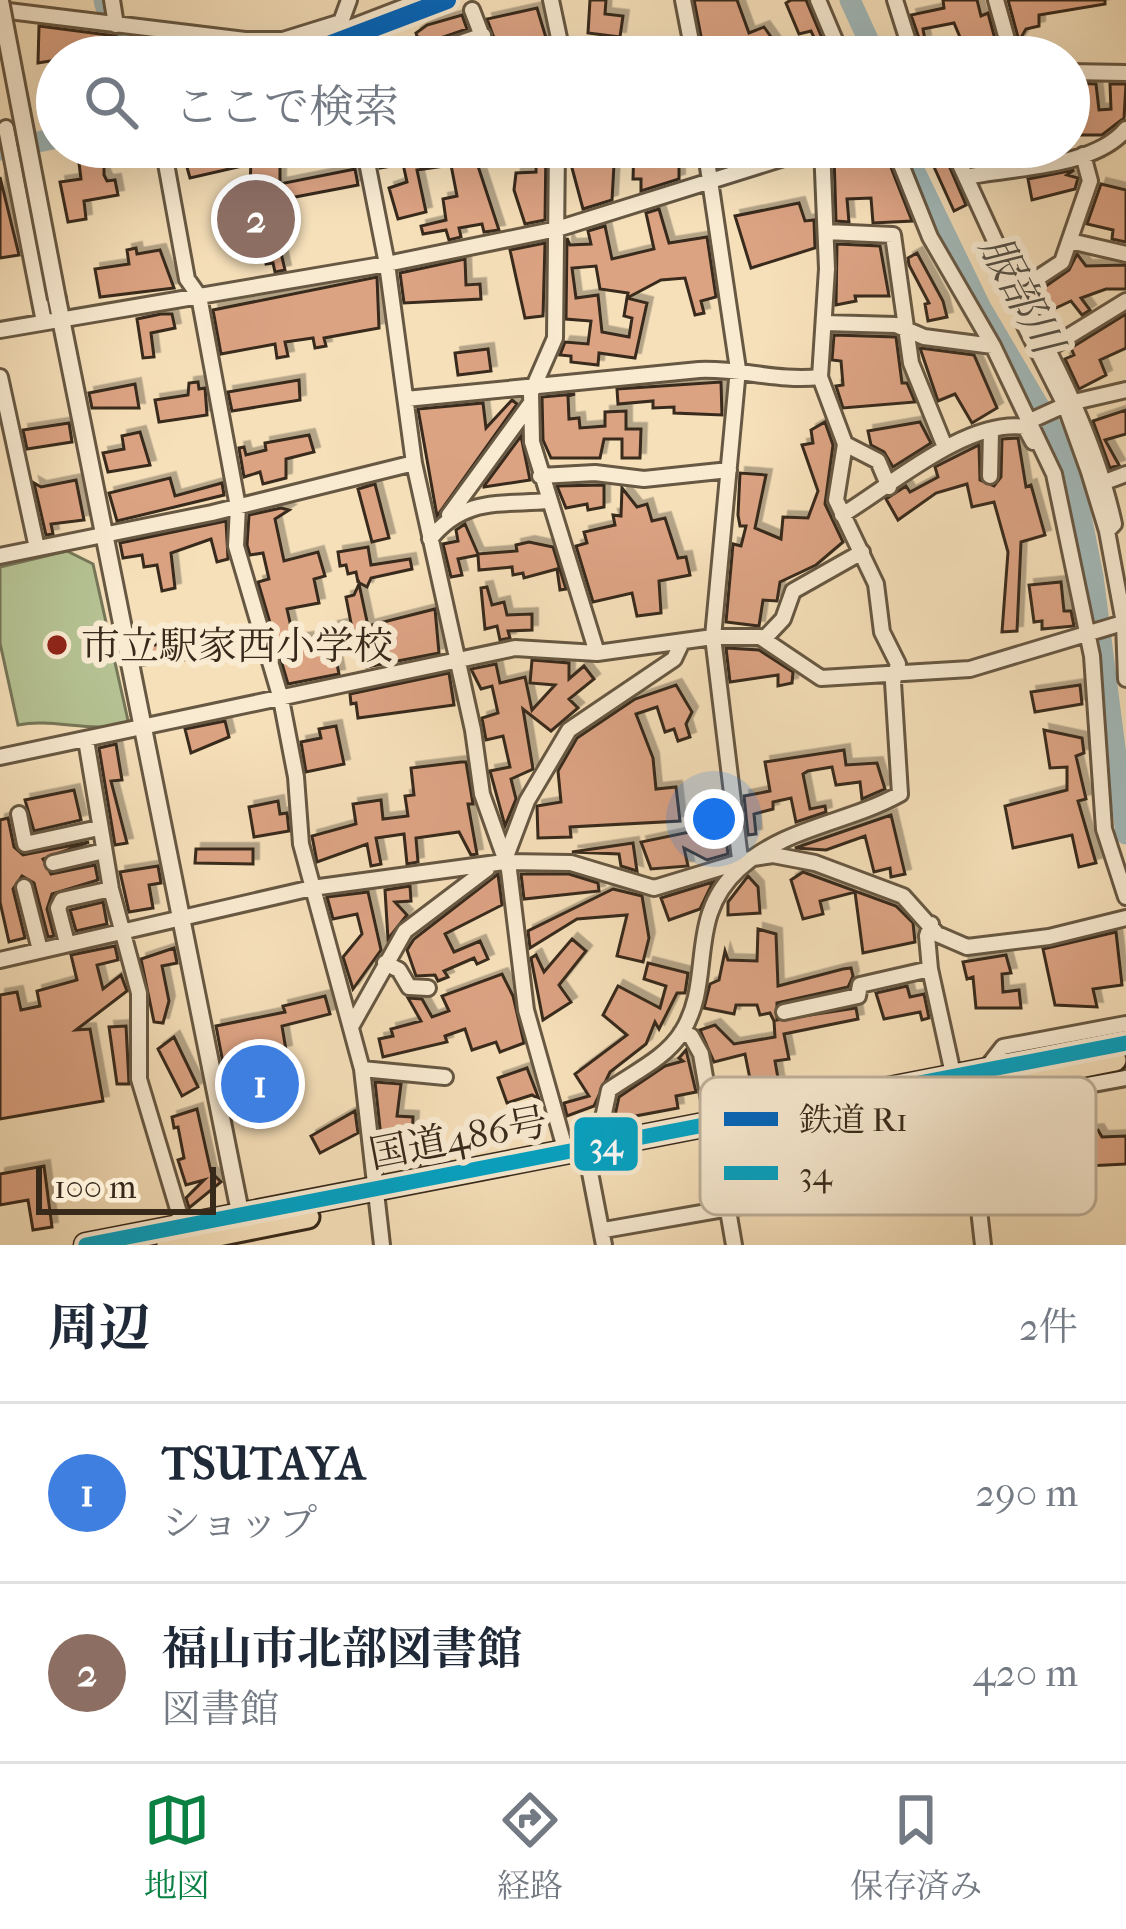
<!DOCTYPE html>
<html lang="ja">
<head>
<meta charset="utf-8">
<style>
	body { margin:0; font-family:"IM FELL French Canon","Noto Serif JP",serif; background:#f6f6f7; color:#1f2937 }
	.scale { position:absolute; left:36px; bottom:30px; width:180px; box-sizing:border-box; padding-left:12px; border:6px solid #372a1b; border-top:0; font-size:33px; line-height:42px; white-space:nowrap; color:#372a1b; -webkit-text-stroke:9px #f9ebd2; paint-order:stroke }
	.you { position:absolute; left:714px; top:819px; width:42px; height:42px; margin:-30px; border:9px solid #fff; border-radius:50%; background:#1a73e8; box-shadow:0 0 0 18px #1a73e833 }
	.badge { display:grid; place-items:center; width:78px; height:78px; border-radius:50%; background:#0b8043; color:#fff; font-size:39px; font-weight:700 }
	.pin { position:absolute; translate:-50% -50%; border:6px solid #fff; box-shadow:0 3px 12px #0006 }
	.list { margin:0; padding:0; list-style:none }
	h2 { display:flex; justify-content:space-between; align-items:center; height:156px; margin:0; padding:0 48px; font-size:51px }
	h2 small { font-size:39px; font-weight:400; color:#747a83 }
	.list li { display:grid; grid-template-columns:78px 1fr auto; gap:36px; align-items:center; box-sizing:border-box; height:180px; padding:0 48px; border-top:3px solid #e0e1e3 }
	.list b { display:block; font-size:45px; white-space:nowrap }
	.list p { margin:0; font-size:39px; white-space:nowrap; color:#747a83 }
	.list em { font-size:39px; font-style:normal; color:#747a83 }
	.icon { flex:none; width:66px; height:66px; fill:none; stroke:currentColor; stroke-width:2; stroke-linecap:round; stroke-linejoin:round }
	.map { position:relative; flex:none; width:1126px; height:1245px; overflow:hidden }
	.search { position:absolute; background:#fff; box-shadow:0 12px 48px #0002; left:36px; right:36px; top:36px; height:132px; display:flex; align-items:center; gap:30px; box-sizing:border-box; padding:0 42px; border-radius:66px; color:#747a83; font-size:45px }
	.sheet { height:516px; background:#fff }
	nav { display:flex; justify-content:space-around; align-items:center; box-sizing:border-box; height:168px; border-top:3px solid #e0e1e3; background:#fff; font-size:33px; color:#747a83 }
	nav a { display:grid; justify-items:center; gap:6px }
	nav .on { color:#0b8043 }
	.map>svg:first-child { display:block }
	.green { fill:#b6c394; stroke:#767658; stroke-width:3 }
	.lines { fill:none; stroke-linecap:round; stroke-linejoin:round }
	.river { stroke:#a2babb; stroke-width:21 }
	.building { fill:#dca383; stroke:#372a1b; stroke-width:3; filter:url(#shadow) }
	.minor-casing { stroke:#675843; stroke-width:20 }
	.tertiary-casing { stroke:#675843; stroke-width:22 }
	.trunk-casing { stroke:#372a1b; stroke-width:27 }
	.minor { stroke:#f9ebd2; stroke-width:14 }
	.tertiary { stroke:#f9ebd2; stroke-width:16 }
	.trunk { stroke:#f6e0ba; stroke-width:21 }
	.tertiary-bridge-casing { stroke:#675843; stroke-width:22; stroke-linecap:butt }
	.tertiary-bridge { stroke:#f9ebd2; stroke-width:16 }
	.bus-1-casing { stroke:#f9ebd2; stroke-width:24 }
	.bus-1 { stroke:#03a3c5; stroke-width:15 }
	.rail-1-casing { stroke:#f9ebd2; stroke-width:27 }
	.rail-1 { stroke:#0065bd; stroke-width:18 }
	.poi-dot { fill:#8f2418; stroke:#f9ebd2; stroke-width:4.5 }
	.labels { text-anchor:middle; stroke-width:12; stroke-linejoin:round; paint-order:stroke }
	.poi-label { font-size:39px; fill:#372a1b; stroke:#f9ebd2; text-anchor:start }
	.street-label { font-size:39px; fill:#372a1b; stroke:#f9ebd2 }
	.water-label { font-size:42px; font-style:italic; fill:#524e43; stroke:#f9ebd2 }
	.key { fill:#f9ebd2; stroke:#bfb19b; stroke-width:3 }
	.key-label { font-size:33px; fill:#372a1b }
	.line-badge { stroke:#f9ebd2; stroke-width:4.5 }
	.badge-label { font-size:33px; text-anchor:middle; font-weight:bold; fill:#fff }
</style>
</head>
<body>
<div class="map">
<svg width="1126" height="1245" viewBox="0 0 1126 1245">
	<defs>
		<filter id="shadow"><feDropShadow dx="5.5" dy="-5.5" stdDeviation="0" flood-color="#0004"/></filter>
	</defs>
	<rect width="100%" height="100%" fill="#f6e0ba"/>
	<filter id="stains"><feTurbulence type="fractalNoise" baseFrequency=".00167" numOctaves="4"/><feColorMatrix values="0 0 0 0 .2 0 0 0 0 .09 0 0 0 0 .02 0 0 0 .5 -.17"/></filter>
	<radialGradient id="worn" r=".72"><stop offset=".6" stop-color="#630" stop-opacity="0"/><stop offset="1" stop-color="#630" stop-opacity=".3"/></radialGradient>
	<!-- green -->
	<path class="green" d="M67,551L93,564L129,725C88,732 51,718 18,725L0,643V567Z"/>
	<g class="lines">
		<!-- river -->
		<path class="river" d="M104,0C108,25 134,32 141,57
			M850,0L876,57
			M903,147L981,308L1057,437L1077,496L1093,576L1126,834
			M0,150L57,138"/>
	</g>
	<!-- building -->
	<path class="building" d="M590,0H606L605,14L623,16L620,37L588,33Z
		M694,0H737L749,33L764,27L776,44L758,53L705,57Z
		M791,0H806L830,57H803L820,50L811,31L799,34L786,3Z
		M943,0H977L981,16L988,13L995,39L965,49L954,23L923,29L925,40L920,41L911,15L944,8Z
		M1008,0H1105V4L1039,15V26L1026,29L1019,41Z
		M537,8L550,51L538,57H501L487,19Z
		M462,15L467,29L429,42L424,57H401L421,48L416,33L427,25Z
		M39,26L116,36L115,45L105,52L38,63Z
		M161,41L171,42L172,48L204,46L207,57H143L142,45Z
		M1069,83L1096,84L1099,110L1111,109L1110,84H1126L1124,118L1102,135H1077Z
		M77,147H104V175L107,181L115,180L118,195L84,201L86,219L68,222L60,182L81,179Z
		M242,147L247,165L190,178L185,160Z
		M375,147H507L508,159L477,163L499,230L484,232L482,224L459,228L461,237L449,240L446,230L423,234L421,226L446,220L443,199L457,196L451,165L417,170L426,212L398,219L389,188L407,182L403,164L380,168Z
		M536,147H546L545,220L525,224L514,190L516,173L536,172Z
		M600,147H615L612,200L583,209L568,153L599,157Z
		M634,147H679V179L641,191V179H633Z
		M845,147H883L912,221L873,223L871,198L847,199L849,222L836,221L834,155H846Z
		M925,147H941L966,205L954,211Z
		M251,159L280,160V184L355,169L358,185L269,202L285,270L275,272L273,263L266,264L262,246L241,244L229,194L250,189Z
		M1074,170L1067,175L1078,178L1075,189L1032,200L1028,179Z
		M0,177L19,255L0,258Z
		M1101,184L1126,190V242L1112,239L1113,230L1087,224Z
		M799,203L805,221L814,220L815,248L751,268L735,216Z
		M659,209L669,243L707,237L716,297L701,301L704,313L695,315L685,278L661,280L627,298L628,293L600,289L596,266L572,268L576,298L598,295L602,332L629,337L632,318L624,316L627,298L647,303L635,358L599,353L598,365L571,362V356L560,355L565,342L588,344L591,321L566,319L567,238L570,245L591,244L588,231L605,226L612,259L654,249L646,213Z
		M545,243L543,316L525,318L510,250Z
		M837,244L880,246L889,296H855L856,301L836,305Z
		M136,248L137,254L160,250L174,288L100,297L95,269L129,264L127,250Z
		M917,253L943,301L947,317L928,321L925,304L929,303L909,265L908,258Z
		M1077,254L1086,266L1126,265V289H1106L1081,298L1090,310L1082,315L1071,301L1045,313L1036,293L1069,270Z
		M465,259L466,285L480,284L481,299L404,303L400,273Z
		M377,277L379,328L324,338L326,346L315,348L313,338L285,342L288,356L277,358L275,344L221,354L213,310Z
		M161,314H172L175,328L151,333L154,357L143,358L137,319Z
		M1126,314V348L1100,360L1106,375L1079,389L1065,359L1074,355L1071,348Z
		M834,335L896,337L902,383H907L915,402L843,408L836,386L843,385L841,361L832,360Z
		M920,348L974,355L997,408L972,423L955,394L938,401Z
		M488,349L491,371L458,375L455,353Z
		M299,380L300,400L232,411L228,392Z
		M198,382L199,389L205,388L207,415L159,422L155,400L188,395L189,383Z
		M721,382L722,415L674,413V407L653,408V401L618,404L617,389Z
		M135,384L139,408H92L89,393Z
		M575,394L568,396L569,419L579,418L580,428L605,426V412L626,411V429H641L640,458H622V439H604L600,458H551L543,440L542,397Z
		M512,400L517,404L437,516L418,409L483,403L486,428Z
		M1126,410V434L1105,440L1119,465L1110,468L1093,421Z
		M825,422L833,445L825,504L843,542L816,565L780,582L777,601L763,600L759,626L726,622L733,544L741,546L746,526H740L738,515L740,473L766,475L755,528L781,539L783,517L808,518L818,491L802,445L813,443L811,430Z
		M920,422L931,443L893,467L884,452L871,445L868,431Z
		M69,423L72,442L27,449L23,430Z
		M140,432L150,465L108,472L103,453L124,449L122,436Z
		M309,435L314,452L286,459V478L263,484L260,472L244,477L239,448L244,447L246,455L266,450L265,443Z
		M521,436L530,480L484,487V486Z
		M1018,438L1026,487L1031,485L1045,535L1021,542L1017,631L1002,632L1008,552L994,502L972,507L967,484L936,493L898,520L886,499L906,486L910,492L938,477L935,467L979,445L980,480L994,486L1001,477L1002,439Z
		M170,478L175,496L222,483L224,495L117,521L109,493Z
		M76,480L84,520L51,524L53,534L46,535L34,483L41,487Z
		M375,484L389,538L372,542L358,489Z
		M604,485V507L588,510L587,504L566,508L557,486Z
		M622,488L637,507L647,504L652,521L665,518L678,558L686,557L690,575L659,581L661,613L637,616L632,593L593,602L576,546L587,543L584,532L615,525L613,515L621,516Z
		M281,508L289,510L275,519L284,561L318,552L325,576L314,579L319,603L287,609L294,640L334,634L333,627L351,623L346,597L354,595L359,584L368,626L435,609L439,653L367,667L362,648L335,654L339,674L288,684L258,582L269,579L263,553L250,555L247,545L249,515Z
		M226,521L228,559L217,562L211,539L171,553L175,588L162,591L157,565L144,567L142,555L123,558L120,543Z
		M465,524L478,554L517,551L516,545L529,542L553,547L566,589L560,590L557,569L524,578L523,573L513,575L512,567L479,570L478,555L458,559L462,575L451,577L443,544L458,541L456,530Z
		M368,547L371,565L410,559L412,569L371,578L367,587L358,582L356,572L348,574L346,565L340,566L338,552Z
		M1061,582L1064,611H1071L1074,626L1042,629V621L1034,622L1029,585Z
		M487,587L492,605L504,602L507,615L532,614V630L508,631L510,638L500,640L497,626L485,629L481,588Z
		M205,639L207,657L143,665L146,646Z
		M726,648L759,650L793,672L792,683L778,686V675L730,682Z
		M532,660L569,663V679L584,666L594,679L569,699L578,708L551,731L523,709L533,769L511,779L516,799L505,826L490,771L510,767L503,736L486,740L482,718L498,713L492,686L481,689L471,669L496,664L500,683L525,677L532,710L555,685L530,683Z
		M449,673L454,705L358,718L356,703L351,704L350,694Z
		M676,685L692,712L686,724L690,737L678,741L674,729L665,732L657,707L636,714L653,758L656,789L676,787L680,821L570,827L571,837L538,838L537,806L561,802L558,771L577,738L635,699Z
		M1080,685L1082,704L1035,712L1031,692Z
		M225,721L229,737L191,753L185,729Z
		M336,726L344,764L306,772L301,742L321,738L319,729Z
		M1044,730L1082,738L1084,753L1076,756L1086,799L1078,801L1096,863L1079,867L1072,835L1013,848L1005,806L1067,790V767L1050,768Z
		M116,744L122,780L111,781L127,843L115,845L99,748Z
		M844,750L846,765L877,763L885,789L862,799L860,782L836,785L832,767L808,771L803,774L810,809L825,806L826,812L796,822L791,798L773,802V809L754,814L756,834L748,835L744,796L770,791L765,762Z
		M461,762H466L473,804H468L477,854L471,855L459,832L416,838L418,862L407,864L404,834L376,838L381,864L371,866L367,844L317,862L312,836L356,824L353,804L381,800L383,819L408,816L405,796L414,795L411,768Z
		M74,790L81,820L34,831L25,800Z
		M278,801L280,814L287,813L289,831L254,837L249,807Z
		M891,815L905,874L891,877L890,868L874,872L865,836L826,850L795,848Z
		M8,818L14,847L23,855L89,842L43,859L51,874L95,865L98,880L52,894L47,909L54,936L48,937L34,883L22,876L13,889L25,938L9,942L0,902V820Z
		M699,830L726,839L728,854L707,860L684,848L688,866L651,869L641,842Z
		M633,843L637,871L621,866L619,854L572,852Z
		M196,849H253V864L195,863Z
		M158,866L161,883L149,885L153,908L129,912L120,872Z
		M803,872L896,906L913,923L915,942L863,953L855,892L820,901L823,914L803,919L791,880Z
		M498,874L502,905L445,934L454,952L480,941L488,959L477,964L474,958L444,971L448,977L438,981L435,975L416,976L407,950L414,939Z
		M521,874H569L598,883L599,891L524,899Z
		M748,876L758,887L760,913L728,915V902Z
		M713,882L700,909L669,920L661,898Z
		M410,886L411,901L395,902L407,915L388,939L385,890Z
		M613,889L642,896L649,938L643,962L617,956L627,915L577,919L530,948L528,931Z
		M368,892L381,950L353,989L343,957L362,934L357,914L333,919L327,897Z
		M103,902L107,924L76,931L70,910Z
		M758,929L776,934L778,986L843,969L851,968L853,976L848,987L777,1003V1020L856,1008L858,1019L784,1034L789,1059L775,1061L779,1084L752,1089L745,1054L714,1062L700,1030L715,1025L734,1044L775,1037L774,1021L770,1013L760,1015L757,1005H736L734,1014L704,1008L710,984L719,980L725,951L728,960L757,961Z
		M1116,932L1122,985L1093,989L1097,1007L1055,1005L1043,949Z
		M572,939L586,951L559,985L571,1002L543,1020L531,958L536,955L544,972Z
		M115,946L118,960L97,965L103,989L121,975L127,991L76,1030L90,1029L103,1101L0,1119V995L17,992L21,1010L40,1006L37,991L77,980L71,955Z
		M174,948L177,963L162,966L169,1001L163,1023L154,1022L141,959Z
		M1006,955L1011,973L1002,974L1003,992L1019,990L1021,1008H976L973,977L967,979L963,962Z
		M648,963L688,973L685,993H677L659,1029L655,1022L646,1044L610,1072L594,1106L567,1116L564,1103L589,1096L575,1074L627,1035L603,1015L618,986L660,1008L666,986L644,979Z
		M502,974L513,996L524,1043L500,1052L496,1042L472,1050L465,1029L445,1036L447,1042L383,1057L379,1039L393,1036L391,1029L421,1021L408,998L422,999L432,1017L449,1011L442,996Z
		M907,986L910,997L924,994L929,1018L922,1020L920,1012L884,1019L876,993Z
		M325,996L330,1014L282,1026L286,1050L272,1053L274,1061L240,1068L238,1060L223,1063L216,1026L285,1012L283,1006Z
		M126,1026L129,1084H117L109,1027Z
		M174,1037L198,1087L182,1096L158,1049Z
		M686,1050L696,1092L676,1096L678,1108L614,1120L619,1097L665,1066L683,1061L679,1058Z
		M527,1068L539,1099L532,1095L507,1103L498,1078Z
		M375,1082L401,1084L397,1116L413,1117L412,1142L433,1145L431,1156L420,1154V1165H384Z
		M197,1109L211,1172L221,1182L189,1208L186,1198L204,1180L186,1185L178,1160L184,1158L178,1127L174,1128L172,1117Z
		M355,1111L358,1133L320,1153L311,1136Z
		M1098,1130L1102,1137L1126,1136V1164L1088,1166L1086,1131Z
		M44,1166L52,1227L33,1230L28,1200L0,1205V1174Z"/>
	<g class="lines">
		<defs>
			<path id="minor" d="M112,0L116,25
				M551,0L563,57
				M683,0L694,57
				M818,0L842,57
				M895,0L913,57
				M996,0L1012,57
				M0,10L245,40H283L341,22L349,0
				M472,10L490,57
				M341,22L349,57
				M344,30L422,0
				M434,52L483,35
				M1069,72L1126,73
				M6,128L44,322
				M163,147L187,279L199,296L238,507L236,546L281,699L296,777L301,844L362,1069L382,1245
				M364,147L387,264L414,463L473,730L482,794L509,870L526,1010L566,1152L588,1162L604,1245
				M557,147L555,338L531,393L532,442L597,653
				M705,147L738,369L713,637L741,867
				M894,147L930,237L993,346L1054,474L1092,656L1104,829L1126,897
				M952,147L1018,291L1025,326L1065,405L1089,472L1107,531L1124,623L1126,679
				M1083,155L1090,181L1062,262L1018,291C1057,366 1096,441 1114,524L1107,531
				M966,177C1013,167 1094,168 1126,129
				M826,232L893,235L911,363L945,447
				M1070,241L1126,254
				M824,323L896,325L924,337L993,346
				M0,330L387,264L557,229L819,147
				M1048,349L1126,301
				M0,377L37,548
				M406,399L699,370C741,368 778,382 820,377
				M1074,402L1126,390
				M1032,420L1065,405
				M845,444L878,461L889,487
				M540,476L595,473L644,479L729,470
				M990,476L991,432
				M1105,482L1126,474
				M449,515L531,403
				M842,515C890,486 968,418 1025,427L1033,442
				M430,539C464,497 499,505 549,501
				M0,556L212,513L414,463
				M765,638L783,619L793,591L862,552
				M86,740L111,889L139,993V1079L183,1226
				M0,757L515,648L597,653L713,637H760L821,678L970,669L1126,622
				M19,814L25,844L99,828
				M504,862L527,801L569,730L674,659L682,642
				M53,863L104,851
				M24,887L40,950
				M931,924L927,936L930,969L975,1174L983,1245
				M67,943L58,908L62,900L111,889
				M0,960L312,888L504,862L571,863L654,888L753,858L773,855L815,863L903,896L937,934L967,947L1049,937L1126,918
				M385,963L399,970L409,987L428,988
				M784,1012L858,996L860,985L930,969
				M352,1025L405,931L487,869
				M681,1033L691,1036L701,1054L734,1245
				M362,1069L445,1077
				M985,1070L1003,1047L1126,1024
				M994,1085L1004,1097L1016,1098L1126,1078
				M588,1162L597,1146L609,1090C633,1073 666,1058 682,1032C715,979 685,918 739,869C785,827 848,823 900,794L893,682L898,664L882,632L876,584L836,500L845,444L820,377L827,269L822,147
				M604,1230L804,1195L898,1166L971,1155"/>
			<path id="tertiary" d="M57,299L242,1222"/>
			<path id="trunk" d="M746,1133L1115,1060
				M86,1245L1126,1043
				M168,1245L308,1217"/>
		</defs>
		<!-- minor casing -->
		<use href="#minor" class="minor-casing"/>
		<!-- tertiary casing -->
		<use href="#tertiary" class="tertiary-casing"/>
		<!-- trunk casing -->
		<use href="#trunk" class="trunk-casing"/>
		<!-- minor -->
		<use href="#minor" class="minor"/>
		<!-- tertiary -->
		<use href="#tertiary" class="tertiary"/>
		<!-- trunk -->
		<use href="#trunk" class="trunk"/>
		<defs>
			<path id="tertiary-bridge" d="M0,1L57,299"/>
		</defs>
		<!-- tertiary-bridge casing -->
		<use href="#tertiary-bridge" class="tertiary-bridge-casing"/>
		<!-- tertiary-bridge -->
		<use href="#tertiary-bridge" class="tertiary-bridge"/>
		<defs>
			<path id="bus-1" d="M86,1245L1126,1043"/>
		</defs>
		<!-- bus-1 casing -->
		<use href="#bus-1" class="bus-1-casing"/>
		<!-- bus-1 -->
		<use href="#bus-1" class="bus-1"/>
		<defs>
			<path id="rail-1" d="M297,57L447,0"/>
		</defs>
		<!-- rail-1 casing -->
		<use href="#rail-1" class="rail-1-casing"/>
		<!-- rail-1 -->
		<use href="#rail-1" class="rail-1"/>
	</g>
	<!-- markers -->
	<circle class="poi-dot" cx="57" cy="645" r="12"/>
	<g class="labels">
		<!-- poi labels -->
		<g class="poi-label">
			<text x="81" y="659">市立駅家西小学校</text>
		</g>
		<!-- street labels -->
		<g class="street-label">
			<text transform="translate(458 1137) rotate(-11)" y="14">国道486号</text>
		</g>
		<!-- water labels -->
		<g class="water-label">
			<text transform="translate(1022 294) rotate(62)" y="15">服部川</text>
		</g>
	</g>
	<!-- legend -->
	<rect x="700" y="1077" width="396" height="138" rx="18" class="key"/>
	<rect x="724" y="1112" width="54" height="14" fill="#0065bd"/>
	<rect x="724" y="1166" width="54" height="14" fill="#03a3c5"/>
	<g class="key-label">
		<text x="799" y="1131">鉄道 R1</text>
		<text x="799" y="1185">34</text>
	</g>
	<rect class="line-badge" x="572" y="1115" width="68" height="58" rx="12" fill="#03a3c5"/>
	<g class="badge-label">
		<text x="606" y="1156">34</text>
	</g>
	<rect width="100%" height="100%" filter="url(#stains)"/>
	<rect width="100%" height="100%" fill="url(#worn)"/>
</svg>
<div class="scale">100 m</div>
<div class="you"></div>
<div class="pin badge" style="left:260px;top:1084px;background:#3f7fe0">1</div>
<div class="pin badge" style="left:256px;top:219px;background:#8d6e63">2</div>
<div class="search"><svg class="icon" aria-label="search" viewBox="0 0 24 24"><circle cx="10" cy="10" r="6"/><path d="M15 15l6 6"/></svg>ここで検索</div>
</div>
<section class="sheet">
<h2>周辺<small>2件</small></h2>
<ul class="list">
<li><span class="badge" style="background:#3f7fe0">1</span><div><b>TSUTAYA</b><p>ショップ</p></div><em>290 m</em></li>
<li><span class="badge" style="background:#8d6e63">2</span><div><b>福山市北部図書館</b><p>図書館</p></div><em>420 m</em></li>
</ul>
</section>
<nav>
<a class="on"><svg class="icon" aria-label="map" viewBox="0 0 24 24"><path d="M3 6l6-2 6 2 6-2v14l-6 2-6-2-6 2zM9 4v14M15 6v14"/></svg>地図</a>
<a><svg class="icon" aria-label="directions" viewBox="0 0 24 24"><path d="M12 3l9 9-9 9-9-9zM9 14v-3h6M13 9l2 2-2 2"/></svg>経路</a>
<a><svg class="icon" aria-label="saved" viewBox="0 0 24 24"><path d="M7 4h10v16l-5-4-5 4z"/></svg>保存済み</a>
</nav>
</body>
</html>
